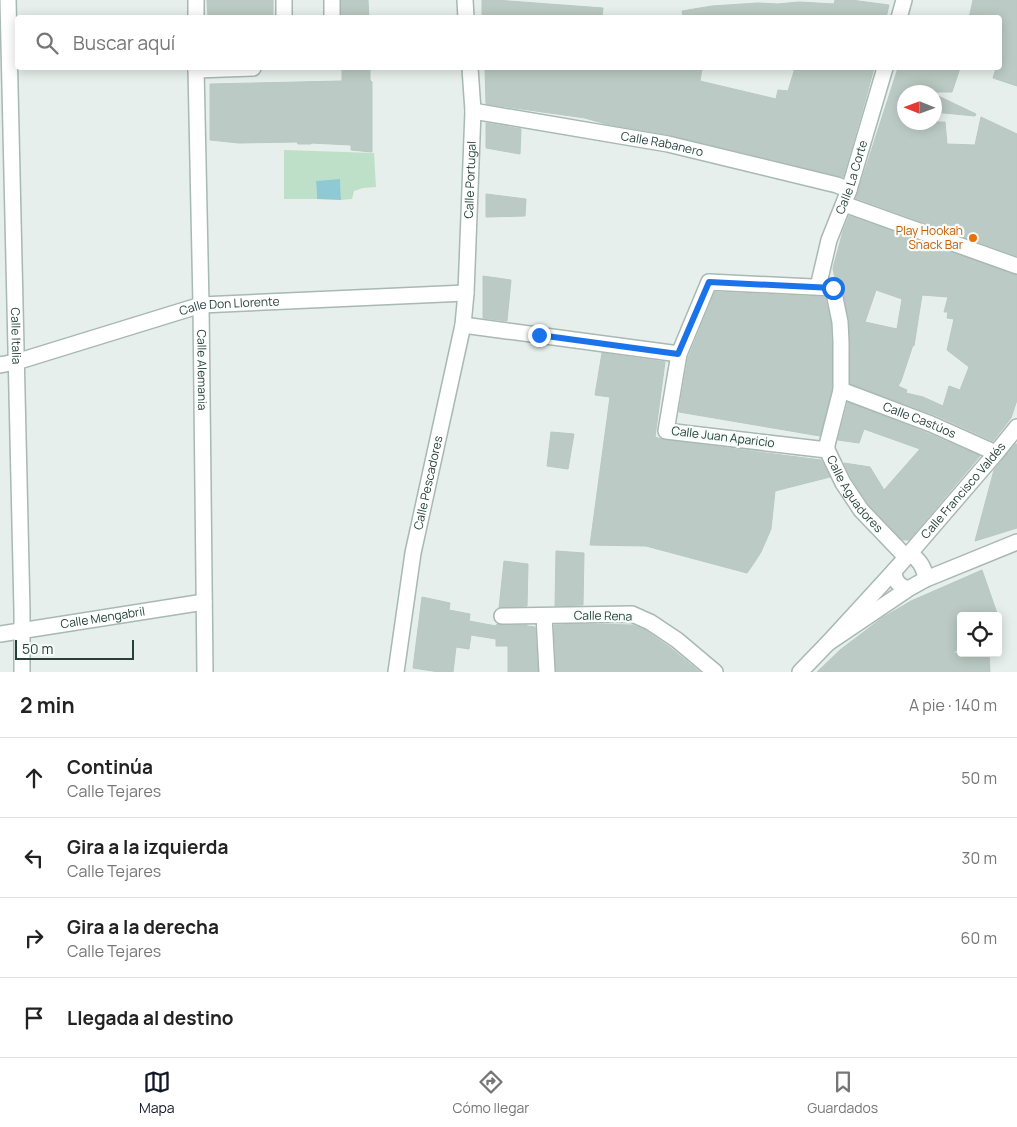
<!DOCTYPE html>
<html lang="es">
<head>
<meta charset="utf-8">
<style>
	body { margin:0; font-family:Manrope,sans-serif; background:#f2f2f2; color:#222 }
	.controls { position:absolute; right:15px; bottom:15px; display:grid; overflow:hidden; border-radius:5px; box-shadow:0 2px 12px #0003 }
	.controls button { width:45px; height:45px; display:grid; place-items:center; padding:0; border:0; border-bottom:1px solid #e0e0e0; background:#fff; color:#222; font:25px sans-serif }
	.compass { position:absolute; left:897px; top:85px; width:45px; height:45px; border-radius:50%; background:#fff; box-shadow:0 2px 12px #0003; rotate:271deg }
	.scale { position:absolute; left:15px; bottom:12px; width:119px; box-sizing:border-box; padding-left:5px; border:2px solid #24423a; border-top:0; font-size:14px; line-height:18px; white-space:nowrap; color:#24423a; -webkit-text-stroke:4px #f7fbf9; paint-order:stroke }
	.stop { position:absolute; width:15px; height:15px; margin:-11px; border:4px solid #1a73e8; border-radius:50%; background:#fff }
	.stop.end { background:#1a73e8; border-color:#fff; box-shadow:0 1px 5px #0008 }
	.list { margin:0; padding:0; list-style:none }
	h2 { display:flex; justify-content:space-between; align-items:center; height:65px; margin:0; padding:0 20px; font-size:21px }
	h2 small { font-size:16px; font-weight:400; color:#767676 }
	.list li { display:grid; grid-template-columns:32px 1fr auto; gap:15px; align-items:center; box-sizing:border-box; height:80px; padding:0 20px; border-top:1px solid #e0e0e0 }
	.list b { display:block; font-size:19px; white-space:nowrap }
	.list p { margin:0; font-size:16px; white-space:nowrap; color:#767676 }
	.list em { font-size:16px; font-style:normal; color:#767676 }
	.icon { flex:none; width:28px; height:28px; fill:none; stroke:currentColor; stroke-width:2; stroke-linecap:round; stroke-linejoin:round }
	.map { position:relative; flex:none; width:1017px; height:672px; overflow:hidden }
	.search { position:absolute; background:#fff; box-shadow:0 2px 12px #0003; left:15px; right:15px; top:15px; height:55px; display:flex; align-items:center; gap:12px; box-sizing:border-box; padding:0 18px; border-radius:5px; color:#767676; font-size:19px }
	.sheet { height:385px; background:#fff }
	nav { display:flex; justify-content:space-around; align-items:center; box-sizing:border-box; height:70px; border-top:1px solid #e0e0e0; background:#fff; font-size:14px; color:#767676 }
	nav a { display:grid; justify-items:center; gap:2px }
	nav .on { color:#111827 }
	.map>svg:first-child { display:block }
	.green { fill:#bfe0c8 }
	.water { fill:#8ec9d4 }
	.building { fill:#bbcac4; stroke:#b8c9c2; fill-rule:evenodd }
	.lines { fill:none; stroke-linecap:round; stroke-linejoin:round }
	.minor-casing { stroke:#a8b8b2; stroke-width:18 }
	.minor { stroke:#fff; stroke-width:15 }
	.route { stroke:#1a73e8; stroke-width:6 }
	.food-dot { fill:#e8710a; stroke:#f7fbf9; stroke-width:2 }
	.labels { text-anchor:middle; stroke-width:4.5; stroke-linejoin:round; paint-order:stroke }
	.street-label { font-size:12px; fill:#24423a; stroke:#f7fbf9 }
	.food-label { font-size:12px; fill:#c56008; stroke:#f7fbf9; text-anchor:end }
</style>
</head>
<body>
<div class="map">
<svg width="1017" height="672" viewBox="0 0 1017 672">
	<rect width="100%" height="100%" fill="#e6efeb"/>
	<!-- green -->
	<path class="green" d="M284,150L374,153L376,187L363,188L354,191L352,199L341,200L340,180L316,181L317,199H284Z"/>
	<!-- water -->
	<path class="water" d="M340,179L341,200L317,199L316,181Z"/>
	<!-- building -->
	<path class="building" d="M207,0H273V18H208Z
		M341,0H368L369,18H341Z
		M482,0H495L603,8L602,18H482Z
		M835,0H851L889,5L886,18H683L682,11L712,6L758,3L778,4L799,2L834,4Z
		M973,0H1017V86L993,78L996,68H1000V18H969Z
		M342,68H370V80L372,82V152L351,150V145L311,143V144H298L297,142L239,143L210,140V84L342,81Z
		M485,68H702L700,81L776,99L778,90L788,91L795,68H874L865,101L843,177L670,135L606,124L585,118L486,104Z
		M898,68H960L952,92H904V122H945L947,144L975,145L981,117L1017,134V256L856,198Z
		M934,94L976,114L975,116L934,112Z
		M486,123L521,129L520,154L486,148Z
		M486,194L526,199L525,216L486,217Z
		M849,216L1017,275V400L1011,418L993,441L935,415L850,384L849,320L842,286L840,282L835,279L833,268L843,231ZM876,290L902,299L897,329L865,322ZM922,295L948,297L944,312H948L947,318L954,319L947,350L969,367L960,390L949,386L943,406L923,397L906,393L907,390L898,386L901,381L913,345L914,346Z
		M483,276L511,280L507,321L483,318Z
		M715,292L825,297L831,323L832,389L820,436L679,412L688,358Z
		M602,353L665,362L655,437L665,440L821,460L830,477L775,491L771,529L761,552L754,563L747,573L646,546L590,545L610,397L595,395Z
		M848,402L927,433L980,456L909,540H903L901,539L868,504L851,478L844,463L870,467L884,490L920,449L864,429L859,443L838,440Z
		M551,432L574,434L568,469L547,466Z
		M1015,444H1017V528L975,541L994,470Z
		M556,551L584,553L583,605L555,606Z
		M504,561L528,564L527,606L499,608Z
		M982,570L998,616H961V648L952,653H989L990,672H817L840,650L882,618L911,601Z
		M422,597L450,603L449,610L470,614L469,621L496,626L497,624L502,625H527V626L535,627L538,672H508V646H496V639L471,635L469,649L456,647L453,672H439L413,668Z
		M583,624L633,625L645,630L671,648L700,672H556L554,625Z"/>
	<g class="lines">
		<defs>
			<g id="minor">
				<path id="s1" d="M8,0L22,611V672"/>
				<path d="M196,0V18"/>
				<path d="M284,0V18"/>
				<path d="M332,0V18"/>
				<path d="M465,0L466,18"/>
				<path d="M899,18L904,0"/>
				<path id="s2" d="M196,68L201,305L205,672"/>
				<path d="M196,70L253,68"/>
				<path id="s3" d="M473,111L668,144L837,185L849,190"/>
				<path d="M844,204L1017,266"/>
				<path id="s4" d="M818,287L829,240L849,190L885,68"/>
				<path d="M463,325L679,354"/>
				<path id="s5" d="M0,365L16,362L201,305L466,293"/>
				<path id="s6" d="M841,390L931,424L996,453"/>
				<path id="s7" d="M827,450L666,431L679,354L709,282L833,288L840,322L841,342V390L827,445V450L843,483L861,510L906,557"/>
				<path id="s8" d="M910,553L996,453L1017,427"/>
				<path d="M926,579L1017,542"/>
				<path d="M502,616L632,614L650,622L677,640L715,672"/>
				<path d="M544,616L547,672"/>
				<path id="s9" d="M0,634L204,602"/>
				<path d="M828,643L908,589L926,579C924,567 920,561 910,553L894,571C895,582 898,585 908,589"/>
				<path id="s10" d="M396,672L413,553L463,325L466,293L473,111L470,68"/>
				<path d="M800,672L828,643L894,571"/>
			</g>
		</defs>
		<!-- minor casing -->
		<use href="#minor" class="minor-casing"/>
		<!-- minor -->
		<use href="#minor" class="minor"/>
	</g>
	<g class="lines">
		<!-- route -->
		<path class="route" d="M539,335L678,354L709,282L833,288"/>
	</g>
	<!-- markers -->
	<circle class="food-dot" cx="973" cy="238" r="5"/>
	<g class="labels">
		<!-- street labels -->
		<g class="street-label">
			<text dy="4" stroke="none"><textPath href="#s3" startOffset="192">Calle Rabanero</textPath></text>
			<text dy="4" stroke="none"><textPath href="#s4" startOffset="115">Calle La Corte</textPath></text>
			<text dy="4" stroke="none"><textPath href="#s10" startOffset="499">Calle Portugal</textPath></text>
			<text dy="4" stroke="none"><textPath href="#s5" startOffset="238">Calle Don Llorente</textPath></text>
			<text dy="4" stroke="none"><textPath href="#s1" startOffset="336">Calle Italia</textPath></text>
			<text dy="4" stroke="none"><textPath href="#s2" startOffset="302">Calle Alemania</textPath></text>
			<text dy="4" stroke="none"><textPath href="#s6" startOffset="84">Calle Castúos</textPath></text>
			<text transform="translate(723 437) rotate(7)" y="4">Calle Juan Aparicio</text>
			<text dy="4" stroke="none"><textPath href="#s10" startOffset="192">Calle Pescadores</textPath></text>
			<text dy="4" stroke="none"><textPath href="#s8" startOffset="82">Calle Francisco Valdés</textPath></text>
			<text dy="4" stroke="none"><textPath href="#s7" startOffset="659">Calle Aguadores</textPath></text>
			<text transform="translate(603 616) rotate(1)" y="4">Calle Rena</text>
			<text dy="4" stroke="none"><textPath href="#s9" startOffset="104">Calle Mengabril</textPath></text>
		</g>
		<!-- food labels -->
		<g class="food-label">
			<text x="963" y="235">Play Hookah<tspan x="963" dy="14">Snack Bar</tspan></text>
		</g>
	</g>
</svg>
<div class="controls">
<button><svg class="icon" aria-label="locate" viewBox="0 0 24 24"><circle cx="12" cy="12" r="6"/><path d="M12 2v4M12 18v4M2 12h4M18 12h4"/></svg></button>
</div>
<svg class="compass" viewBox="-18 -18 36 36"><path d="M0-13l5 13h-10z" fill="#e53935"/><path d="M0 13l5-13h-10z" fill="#767676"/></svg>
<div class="scale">50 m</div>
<div class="stop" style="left:833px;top:288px"></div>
<div class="stop end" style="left:539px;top:335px"></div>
<div class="search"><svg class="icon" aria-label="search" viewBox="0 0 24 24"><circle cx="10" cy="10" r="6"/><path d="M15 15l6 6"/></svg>Buscar aquí</div>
</div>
<section class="sheet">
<h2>2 min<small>A pie · 140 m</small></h2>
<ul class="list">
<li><svg class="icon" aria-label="ahead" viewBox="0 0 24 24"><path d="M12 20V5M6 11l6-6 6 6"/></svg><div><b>Continúa</b><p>Calle Tejares</p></div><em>50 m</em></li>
<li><svg class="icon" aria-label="left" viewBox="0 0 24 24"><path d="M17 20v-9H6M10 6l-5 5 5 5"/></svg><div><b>Gira a la izquierda</b><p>Calle Tejares</p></div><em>30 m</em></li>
<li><svg class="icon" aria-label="right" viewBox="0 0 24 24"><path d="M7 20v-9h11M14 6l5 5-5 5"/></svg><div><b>Gira a la derecha</b><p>Calle Tejares</p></div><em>60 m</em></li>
<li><svg class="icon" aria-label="arrive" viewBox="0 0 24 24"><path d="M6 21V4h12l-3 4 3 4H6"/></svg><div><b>Llegada al destino</b></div></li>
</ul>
</section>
<nav>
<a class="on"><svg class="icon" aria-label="map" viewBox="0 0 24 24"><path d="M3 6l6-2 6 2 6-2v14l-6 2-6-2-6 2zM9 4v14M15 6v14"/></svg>Mapa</a>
<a><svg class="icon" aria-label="directions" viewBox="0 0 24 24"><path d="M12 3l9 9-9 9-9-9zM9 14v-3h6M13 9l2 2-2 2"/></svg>Cómo llegar</a>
<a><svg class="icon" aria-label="saved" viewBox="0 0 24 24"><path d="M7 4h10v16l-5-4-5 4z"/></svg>Guardados</a>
</nav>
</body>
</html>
